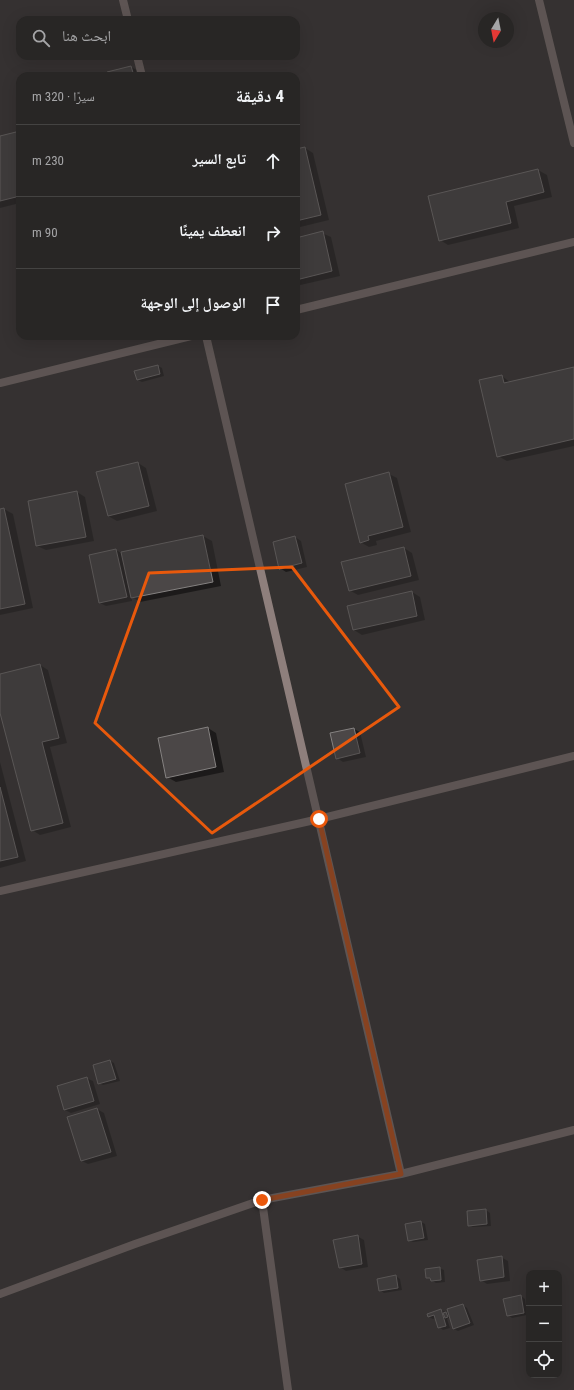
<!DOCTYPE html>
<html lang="ar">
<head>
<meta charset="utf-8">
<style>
	body { margin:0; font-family:"Roboto Condensed","Noto Naskh Arabic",sans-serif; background:#343232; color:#f1f3f6; direction:rtl }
	.controls { position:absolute; right:12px; bottom:12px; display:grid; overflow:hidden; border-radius:8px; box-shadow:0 4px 16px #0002 }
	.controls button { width:36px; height:36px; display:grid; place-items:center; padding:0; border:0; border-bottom:1px solid #444342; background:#282625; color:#f1f3f6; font:20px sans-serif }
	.compass { position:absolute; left:478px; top:12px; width:36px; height:36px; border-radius:50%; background:#282625; box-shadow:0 4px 16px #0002; rotate:190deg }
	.stop { position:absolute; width:12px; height:12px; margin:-9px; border:3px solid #ea580c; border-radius:50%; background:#fff }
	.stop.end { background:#ea580c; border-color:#fff; box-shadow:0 1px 4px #0008 }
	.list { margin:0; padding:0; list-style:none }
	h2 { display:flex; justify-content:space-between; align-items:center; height:52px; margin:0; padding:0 16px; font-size:17px }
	h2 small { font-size:13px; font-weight:400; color:#a5a5a7 }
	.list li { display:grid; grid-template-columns:26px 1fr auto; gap:12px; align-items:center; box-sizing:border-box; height:72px; padding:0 16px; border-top:1px solid #444342 }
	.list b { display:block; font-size:15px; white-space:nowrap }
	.list em { font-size:13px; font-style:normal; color:#a5a5a7 }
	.icon { flex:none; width:22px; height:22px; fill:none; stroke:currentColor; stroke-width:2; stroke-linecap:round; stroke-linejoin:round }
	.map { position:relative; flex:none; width:574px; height:1390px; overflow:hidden; direction:ltr }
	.search { position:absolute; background:#282625; box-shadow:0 4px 16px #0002; left:16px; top:16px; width:284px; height:44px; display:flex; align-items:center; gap:10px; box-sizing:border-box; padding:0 14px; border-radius:12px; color:#a5a5a7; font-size:15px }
	.panel { position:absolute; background:#282625; box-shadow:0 4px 16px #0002; left:16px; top:72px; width:284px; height:268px; border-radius:12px; direction:rtl }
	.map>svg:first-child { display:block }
	.shadow { fill:#0007 }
	.building { fill:#4b4747; stroke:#858281 }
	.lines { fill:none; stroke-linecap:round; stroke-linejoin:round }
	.street { stroke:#8e7f7c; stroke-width:8 }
	.route { stroke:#ea580c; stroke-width:5 }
	.marked { fill:none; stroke:#e8590c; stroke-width:3; stroke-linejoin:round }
</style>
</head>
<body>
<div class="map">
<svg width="574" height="1390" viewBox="0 0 574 1390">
	<rect width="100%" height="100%" fill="#353231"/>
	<!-- shadow -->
	<path class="shadow" d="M131,67L137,70L139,76H109Z
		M20,132V203L0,208V137Z
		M305,148L313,153L329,220L296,228V151Z
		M538,170L547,175L552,197L514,206L519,228L448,245L440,240Z
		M322,233L331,237L340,276L296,286V239Z
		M158,366L162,368L164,376L142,382L138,380Z
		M574,368V446L507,461L498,456L480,381L502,376L511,383Z
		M138,463L146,468L157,511L117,521L108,516Z
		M389,474L397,478L411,532L376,541L377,545L369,547L360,542Z
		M77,492L85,497L94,541L46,550L37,546Z
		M4,509L13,514L33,608L0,615V510Z
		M203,536L212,541L221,586L140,602L132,597V601L106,606L100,603L116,550L123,554Z
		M295,537L301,541L307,567L286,572L280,568Z
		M404,548L412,553L419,580L358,595L349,590Z
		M412,592L420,597L425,620L362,635L354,630Z
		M40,665L48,670L67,743L50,747L71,827L40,835L32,830L0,710V676Z
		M208,728L216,733L224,772L176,782L167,777Z
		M354,729L360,732L366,757L343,762L337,758Z
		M0,762L26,861L0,868Z
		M110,1061L114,1063L120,1081L103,1085L99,1083L94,1065Z
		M86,1078L93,1081L100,1104L71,1113L65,1110L58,1087Z
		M97,1109L104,1113L117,1156L88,1164L82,1161L69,1118Z
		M486,1210L490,1213L491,1226L473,1227L469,1225Z
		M421,1222L425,1224L428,1240L413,1242L409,1240Z
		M357,1236L364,1240L368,1267L346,1271L340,1267Z
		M501,1257L508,1261L510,1281L487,1284L481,1280Z
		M439,1268L444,1270L445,1282L436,1283L427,1277Z
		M396,1276L400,1279L402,1290L384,1293L380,1290Z
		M521,1296L525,1299L527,1315L512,1318L508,1315Z
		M463,1305L467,1308L474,1325L458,1331L454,1329L450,1317L447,1319L450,1328L443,1330L439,1327L436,1318L433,1319L429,1317L441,1310L449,1314Z"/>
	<!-- building -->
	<path class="building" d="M131,66L134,76H108L107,72Z
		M20,131V196L0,201V136Z
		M305,147L321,215L296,221V149Z
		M538,169L544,192L506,202L511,223L439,241L428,196Z
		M323,231L332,271L296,280V238Z
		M158,365L160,374L137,380L134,371Z
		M574,367V439L497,457L479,380L502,375L504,383Z
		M138,462L149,506L108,516L96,472Z
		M389,472L403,527L368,536L369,540L360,543L345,484Z
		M77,491L86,537L36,546L28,501Z
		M4,508L25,604L0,609V509Z
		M203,535L213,582L131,598L121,552Z
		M295,536L302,563L279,569L273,542Z
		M404,547L411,576L349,591L341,562Z
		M116,549L127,597L99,603L89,555Z
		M412,591L417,616L353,630L347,606Z
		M40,664L59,738L42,742L63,823L31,831L0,713V674Z
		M208,727L216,767L166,778L158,738Z
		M354,728L360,753L336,759L330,733Z
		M0,787L18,857L0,861Z
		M110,1060L116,1079L98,1084L93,1065Z
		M87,1077L94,1101L64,1110L57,1086Z
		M97,1108L111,1152L81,1161L67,1117Z
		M486,1209L487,1224L468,1226L467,1211Z
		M421,1221L424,1238L408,1241L405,1224Z
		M358,1235L362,1264L339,1268L333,1240Z
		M502,1256L504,1277L480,1281L477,1260Z
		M440,1267L441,1280L431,1281L430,1278H426L425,1269Z
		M396,1275L398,1288L379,1291L377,1279Z
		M521,1295L524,1313L507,1316L503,1299Z
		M463,1304L470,1323L453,1329L447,1309Z
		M441,1309L446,1326L438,1328L434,1315L428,1317L427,1314Z
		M446,1312L448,1317L445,1318L443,1313Z"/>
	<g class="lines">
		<!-- street -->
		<path class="street" d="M123,0L128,20
			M539,0L574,143
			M137,56L142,76
			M296,310L574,242
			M206,336L401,1174
			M0,383L191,336
			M0,891L319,819L574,756
			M262,1200L288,1390
			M0,1294L135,1244L262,1200L401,1174L574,1130"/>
	</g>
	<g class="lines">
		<!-- route -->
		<path class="route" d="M262,1200L401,1174L319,819"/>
	</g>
	<!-- marked area -->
	<path d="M0 0H574V1390H0ZM292,567L399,707L212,833L95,723L149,573Z" fill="#353231" fill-opacity=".55" fill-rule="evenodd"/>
	<path class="marked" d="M292,567L399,707L212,833L95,723L149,573Z"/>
</svg>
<div class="controls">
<button>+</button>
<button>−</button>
<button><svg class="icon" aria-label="locate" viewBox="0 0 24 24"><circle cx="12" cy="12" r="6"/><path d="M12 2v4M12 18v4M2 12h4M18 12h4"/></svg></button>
</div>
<svg class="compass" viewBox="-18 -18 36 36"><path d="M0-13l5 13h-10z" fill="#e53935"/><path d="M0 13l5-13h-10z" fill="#a5a5a7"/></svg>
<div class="stop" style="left:319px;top:819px"></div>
<div class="stop end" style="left:262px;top:1200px"></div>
<div class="search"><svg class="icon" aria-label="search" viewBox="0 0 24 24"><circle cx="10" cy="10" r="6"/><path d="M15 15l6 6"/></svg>ابحث هنا</div>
<section class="panel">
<h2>4 دقيقة<small>سيرًا · 320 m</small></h2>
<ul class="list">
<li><svg class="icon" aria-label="ahead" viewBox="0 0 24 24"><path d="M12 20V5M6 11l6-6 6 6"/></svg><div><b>تابع السير</b></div><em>230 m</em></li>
<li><svg class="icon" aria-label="right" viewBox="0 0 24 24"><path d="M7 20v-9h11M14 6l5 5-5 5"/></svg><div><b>انعطف يمينًا</b></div><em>90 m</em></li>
<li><svg class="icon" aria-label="arrive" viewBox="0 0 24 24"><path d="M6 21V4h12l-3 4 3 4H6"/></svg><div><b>الوصول إلى الوجهة</b></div></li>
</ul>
</section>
</div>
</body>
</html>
